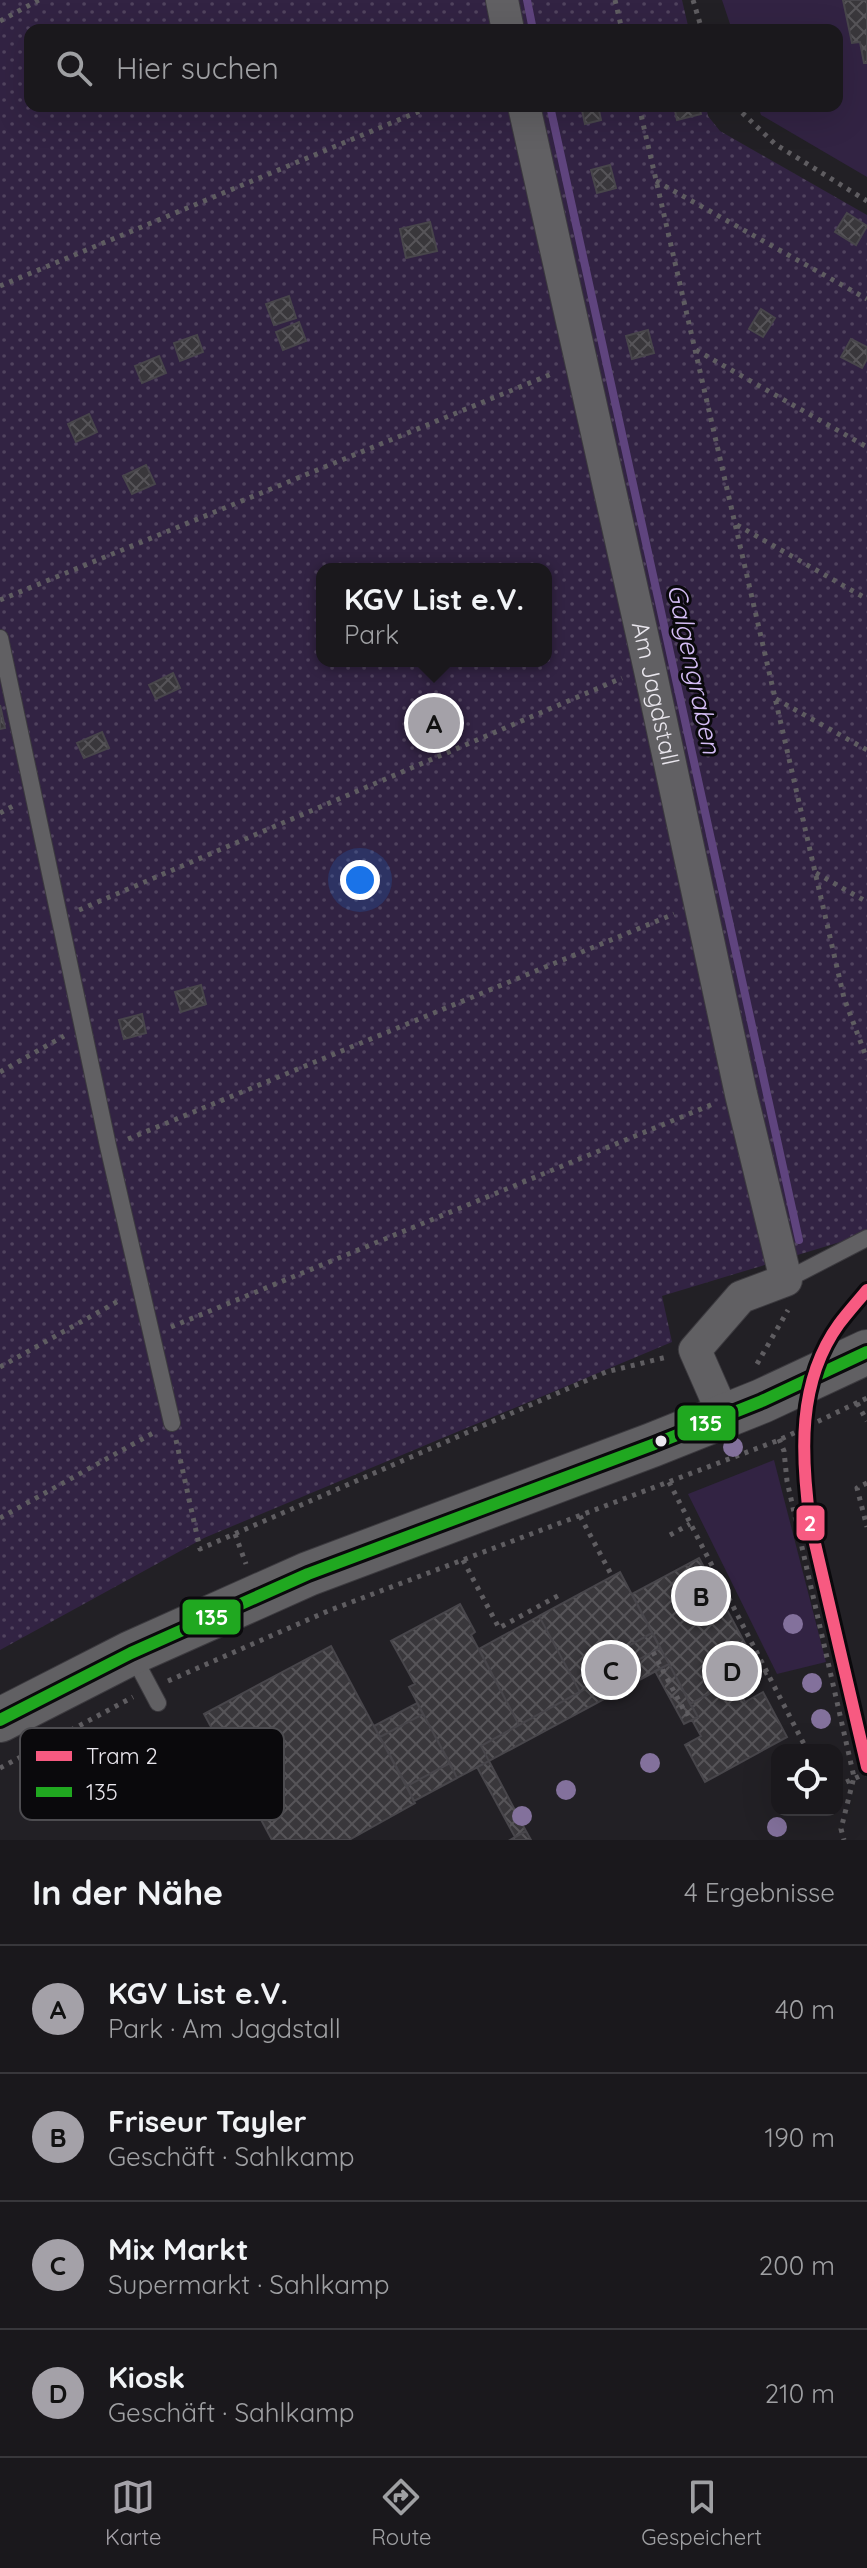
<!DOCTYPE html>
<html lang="de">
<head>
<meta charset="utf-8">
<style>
	body { margin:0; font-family:Quicksand,sans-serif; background:#232125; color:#f1f3f6 }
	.controls { position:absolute; right:24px; bottom:24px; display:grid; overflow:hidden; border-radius:16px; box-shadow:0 8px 32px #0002 }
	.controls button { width:72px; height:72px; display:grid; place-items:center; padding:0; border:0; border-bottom:2px solid #38373b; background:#1a181c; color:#f1f3f6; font:40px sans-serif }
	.you { position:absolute; left:360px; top:880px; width:28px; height:28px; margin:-20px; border:6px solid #fff; border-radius:50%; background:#1a73e8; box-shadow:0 0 0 12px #1a73e833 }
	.badge { display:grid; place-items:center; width:52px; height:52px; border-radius:50%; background:#a4a1a8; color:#111; font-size:26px; font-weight:700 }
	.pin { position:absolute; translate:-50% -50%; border:4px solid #fff; box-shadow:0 2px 8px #0006 }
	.popup { position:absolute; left:316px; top:563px; width:236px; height:104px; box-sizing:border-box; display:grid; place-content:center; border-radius:16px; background:#1a181c; filter:drop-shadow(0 2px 6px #0005); font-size:26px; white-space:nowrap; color:#9fa0a3 }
	.popup b { font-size:30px; color:#f1f3f6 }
	.popup::after { content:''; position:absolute; left:50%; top:100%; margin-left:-16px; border:16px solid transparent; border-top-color:#1a181c }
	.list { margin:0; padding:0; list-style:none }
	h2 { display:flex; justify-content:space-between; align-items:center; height:104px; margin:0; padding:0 32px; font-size:34px }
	h2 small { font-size:26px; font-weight:400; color:#9fa0a3 }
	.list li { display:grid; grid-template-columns:52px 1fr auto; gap:24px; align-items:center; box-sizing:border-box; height:128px; padding:0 32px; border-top:2px solid #38373b }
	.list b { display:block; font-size:30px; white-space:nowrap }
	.list p { margin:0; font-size:26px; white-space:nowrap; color:#9fa0a3 }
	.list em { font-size:26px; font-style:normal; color:#9fa0a3 }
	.icon { flex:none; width:44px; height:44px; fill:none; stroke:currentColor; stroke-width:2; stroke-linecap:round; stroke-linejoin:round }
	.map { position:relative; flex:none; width:867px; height:1840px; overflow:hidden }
	.search { position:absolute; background:#1a181c; box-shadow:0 8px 32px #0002; left:24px; right:24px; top:24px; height:88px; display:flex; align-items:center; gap:20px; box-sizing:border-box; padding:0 28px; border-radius:16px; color:#9fa0a3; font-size:30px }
	.sheet { height:616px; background:#1a181c }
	nav { display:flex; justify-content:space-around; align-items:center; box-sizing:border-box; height:112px; border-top:2px solid #38373b; background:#1a181c; font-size:22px; color:#9fa0a3 }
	nav a { display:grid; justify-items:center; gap:4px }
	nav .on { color:#a4a1a8 }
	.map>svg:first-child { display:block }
	.grass { fill:#322343 }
	.garden { fill:url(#garden-dots); fill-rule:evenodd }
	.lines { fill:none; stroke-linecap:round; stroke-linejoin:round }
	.stream { stroke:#5f447e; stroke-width:8 }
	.building { fill:url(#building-cross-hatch); stroke:#48464b; stroke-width:2 }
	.lane-casing { stroke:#3c3a3f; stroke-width:18 }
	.street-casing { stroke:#3c3a3f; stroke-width:34 }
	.secondary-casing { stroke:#3c3a3f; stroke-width:46 }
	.path { stroke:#5f5d61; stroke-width:5; stroke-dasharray:4 6; stroke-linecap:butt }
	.lane { stroke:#616063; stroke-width:16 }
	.street { stroke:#616063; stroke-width:32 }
	.secondary { stroke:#616063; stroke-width:44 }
	.bus-1-casing { stroke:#0a090c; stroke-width:18 }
	.bus-1 { stroke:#20a820; stroke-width:12 }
	.tram-1-casing { stroke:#0a090c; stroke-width:18 }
	.tram-1 { stroke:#f75a81; stroke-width:12 }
	.tree { fill:#83719c }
	.bus-dot { fill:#eae7ee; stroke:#0a090c; stroke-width:3 }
	.labels { text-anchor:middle; stroke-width:6; stroke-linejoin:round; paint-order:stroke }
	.street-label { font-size:24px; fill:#eae7ee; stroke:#0a090c }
	.water-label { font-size:26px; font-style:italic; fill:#d4bdf5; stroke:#0a090c }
	.key { fill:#0a090c; stroke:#4d4c50; stroke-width:2 }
	.key-label { font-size:22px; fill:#eae7ee }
	.line-badge { stroke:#0a090c; stroke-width:3 }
	.badge-label { font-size:22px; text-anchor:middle; font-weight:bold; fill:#fff }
</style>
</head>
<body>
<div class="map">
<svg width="867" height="1840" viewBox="0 0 867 1840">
	<defs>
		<pattern id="garden-dots" width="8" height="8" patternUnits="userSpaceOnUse" patternTransform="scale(2)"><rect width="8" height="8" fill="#322343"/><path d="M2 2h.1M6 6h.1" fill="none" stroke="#50435e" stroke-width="1.8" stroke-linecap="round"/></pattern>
		<pattern id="building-cross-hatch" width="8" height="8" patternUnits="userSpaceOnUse" patternTransform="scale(2)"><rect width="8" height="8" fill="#39373b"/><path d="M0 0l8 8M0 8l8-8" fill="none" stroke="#565458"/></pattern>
	</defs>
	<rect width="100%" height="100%" fill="#222025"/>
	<!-- grass -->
	<path class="grass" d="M722,0H867V177L761,115L758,106H837V30H732Z
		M774,1460L826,1662L777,1674L688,1494Z"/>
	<!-- garden -->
	<path class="garden" d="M0,0H682L689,30H30V106H706L708,116L720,131L867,215V1232L857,1237L662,1296L672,1342L204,1538L0,1650ZM322,569H546V661H322Z"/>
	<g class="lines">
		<!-- stream -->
		<path class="stream" d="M527,0L533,30
			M550,106L799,1240"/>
	</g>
	<!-- building -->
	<path class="building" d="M843,0H867V63H864L860,42L852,43Z
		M581,106H598L601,120L585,124Z
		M674,106H699L701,114L677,120Z
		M610,165L616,188L597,193L591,170Z
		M847,213L867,226L856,245L835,232Z
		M430,222L437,251L406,258L400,229Z
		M289,296L296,318L274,325L266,304Z
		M761,309L775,318L763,337L749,329Z
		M299,322L306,341L283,350L276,332Z
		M648,330L654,353L632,359L626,336Z
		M197,335L203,352L180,361L174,343Z
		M851,339L867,347V359L862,368L841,357Z
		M159,356L166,373L142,383L135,366Z
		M89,414L97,432L76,442L68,424Z
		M146,465L155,484L132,494L123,476Z
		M173,673L180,688L156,699L149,685Z
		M0,705L5,728L0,729Z
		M102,732L109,748L84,758L77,743Z
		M201,985L206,1004L181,1012L175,992Z
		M142,1014L146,1033L124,1039L119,1020Z
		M699,1558L746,1645L721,1658L733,1681L690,1704L632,1594Z
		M620,1572L652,1633L610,1656L618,1671L580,1692L539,1616Z
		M460,1604L475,1632L471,1635L519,1725L481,1746L489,1761L457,1778L409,1687L415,1684L391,1641Z
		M539,1616L580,1692L519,1725L479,1649Z
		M652,1633L660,1648L618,1671L610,1656Z
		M331,1646L415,1803L349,1840H272L204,1714Z
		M660,1648L669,1664L489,1761L481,1746Z
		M669,1664L698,1717L684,1724L655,1671Z
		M733,1681L745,1702L763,1692L787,1737L705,1782L685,1745L701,1736L692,1720L698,1717L690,1704Z
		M417,1703L423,1714L380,1737L374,1726Z
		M423,1714L450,1763L407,1786L380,1737Z
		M489,1761L526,1831L515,1837L477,1767Z
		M450,1763L457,1778L414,1801L407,1786Z
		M526,1831L531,1840H510L515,1837Z"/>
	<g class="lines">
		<defs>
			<path id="lane" d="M0,638L108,1146L172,1423
				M786,1280L867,1238
				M132,1654L158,1703"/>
			<g id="street">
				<path d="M502,0L508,30"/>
				<path id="s1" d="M524,106L650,670L741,1094L786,1280L741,1297L695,1350L724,1416"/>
			</g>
			<path id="secondary" d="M0,1720L131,1653L308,1574L652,1445L762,1401L867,1352"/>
		</defs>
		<!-- lane casing -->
		<use href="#lane" class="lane-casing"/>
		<!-- street casing -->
		<use href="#street" class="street-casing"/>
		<!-- secondary casing -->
		<use href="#secondary" class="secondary-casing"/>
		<!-- path -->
		<path class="path" d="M615,0L622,30
			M693,0L702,30
			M0,21L39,0
			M639,106L844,998L867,1059
			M735,106L775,144L867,201
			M656,181L867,299
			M0,286L432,106
			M696,350L867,447
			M737,525L867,599
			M0,600L554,373
			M776,699L867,750
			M0,813L15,805
			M816,873L867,902
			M79,910L622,678
			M0,1072L64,1036
			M128,1139L674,914
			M171,1327L713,1104
			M757,1364L788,1310
			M0,1367L122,1299
			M857,1403L867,1421
			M779,1439L784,1451L787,1481L854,1777L841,1829L844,1840
			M176,1440L200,1549L606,1372L667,1357
			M669,1482L807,1750
			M867,1483L857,1488L867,1527
			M580,1516L612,1576
			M0,1518L153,1433
			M235,1534L246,1564
			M670,1535L690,1524
			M463,1560L499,1628L563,1593
			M653,1652L686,1714L694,1710
			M168,1681L328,1611L779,1440L867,1398
			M737,1687L767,1672
			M0,1768L133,1697
			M837,1786L867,1773"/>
		<!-- lane -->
		<use href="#lane" class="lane"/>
		<!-- street -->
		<use href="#street" class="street"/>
		<!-- secondary -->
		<use href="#secondary" class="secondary"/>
		<defs>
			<path id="bus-1" d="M0,1720L131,1653L308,1574L652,1445L762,1401L867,1352"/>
		</defs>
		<!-- bus-1 casing -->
		<use href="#bus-1" class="bus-1-casing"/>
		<!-- bus-1 -->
		<use href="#bus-1" class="bus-1"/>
		<defs>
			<path id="tram-1" d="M867,1290C858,1301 848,1312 839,1324C797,1382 801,1455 810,1522L867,1767"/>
		</defs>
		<!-- tram-1 casing -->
		<use href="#tram-1" class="tram-1-casing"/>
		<!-- tram-1 -->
		<use href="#tram-1" class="tram-1"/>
	</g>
	<!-- trees -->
	<g class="tree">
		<circle cx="733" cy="1447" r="10"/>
		<circle cx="793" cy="1624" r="10"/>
		<circle cx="812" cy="1683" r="10"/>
		<circle cx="821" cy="1719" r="10"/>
		<circle cx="650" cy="1763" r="10"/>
		<circle cx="566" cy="1790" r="10"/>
		<circle cx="522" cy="1816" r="10"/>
		<circle cx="777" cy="1827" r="10"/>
	</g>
	<!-- markers -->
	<circle class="bus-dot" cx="661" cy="1441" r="7"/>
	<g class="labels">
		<!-- street labels -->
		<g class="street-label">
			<text dy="8" stroke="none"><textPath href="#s1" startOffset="602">Am Jagdstall</textPath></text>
		</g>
		<!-- water labels -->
		<g class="water-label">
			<text transform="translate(694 669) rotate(78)" y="9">Galgengraben</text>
		</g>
	</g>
	<!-- legend -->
	<rect x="20" y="1728" width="264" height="92" rx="12" class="key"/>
	<rect x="36" y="1751" width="36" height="10" fill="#f75a81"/>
	<rect x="36" y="1787" width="36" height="10" fill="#20a820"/>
	<g class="key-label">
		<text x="86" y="1764">Tram 2</text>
		<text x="86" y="1800">135</text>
	</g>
	<g class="line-badge">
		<rect x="676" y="1404" width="61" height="38" rx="8" fill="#20a820"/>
		<rect x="795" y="1504" width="31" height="38" rx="8" fill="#f75a81"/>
		<rect x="181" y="1598" width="61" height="38" rx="8" fill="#20a820"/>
	</g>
	<g class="badge-label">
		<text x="706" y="1431">135</text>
		<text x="810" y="1531">2</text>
		<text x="212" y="1625">135</text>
	</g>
</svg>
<div class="controls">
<button><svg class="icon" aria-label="locate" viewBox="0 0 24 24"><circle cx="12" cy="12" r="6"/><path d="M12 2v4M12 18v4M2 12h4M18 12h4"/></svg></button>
</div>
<div class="you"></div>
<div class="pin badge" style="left:434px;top:723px">A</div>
<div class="popup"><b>KGV List e.V.</b>Park</div>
<div class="pin badge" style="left:701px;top:1596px">B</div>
<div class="pin badge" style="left:611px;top:1670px">C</div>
<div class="pin badge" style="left:732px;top:1671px">D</div>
<div class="search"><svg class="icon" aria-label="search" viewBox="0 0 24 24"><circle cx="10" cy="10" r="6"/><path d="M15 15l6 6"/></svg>Hier suchen</div>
</div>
<section class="sheet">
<h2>In der Nähe<small>4 Ergebnisse</small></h2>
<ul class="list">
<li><span class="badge">A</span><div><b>KGV List e.V.</b><p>Park · Am Jagdstall</p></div><em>40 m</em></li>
<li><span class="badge">B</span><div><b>Friseur Tayler</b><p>Geschäft · Sahlkamp</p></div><em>190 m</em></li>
<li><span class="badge">C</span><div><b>Mix Markt</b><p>Supermarkt · Sahlkamp</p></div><em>200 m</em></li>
<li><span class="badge">D</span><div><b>Kiosk</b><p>Geschäft · Sahlkamp</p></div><em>210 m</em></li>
</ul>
</section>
<nav>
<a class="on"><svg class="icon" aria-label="map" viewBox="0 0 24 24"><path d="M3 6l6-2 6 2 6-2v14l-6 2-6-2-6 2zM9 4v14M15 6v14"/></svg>Karte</a>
<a><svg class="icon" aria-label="directions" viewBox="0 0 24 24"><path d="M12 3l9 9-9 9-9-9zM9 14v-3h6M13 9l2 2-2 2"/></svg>Route</a>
<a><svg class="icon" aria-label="saved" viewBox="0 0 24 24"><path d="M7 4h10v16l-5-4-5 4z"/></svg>Gespeichert</a>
</nav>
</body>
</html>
